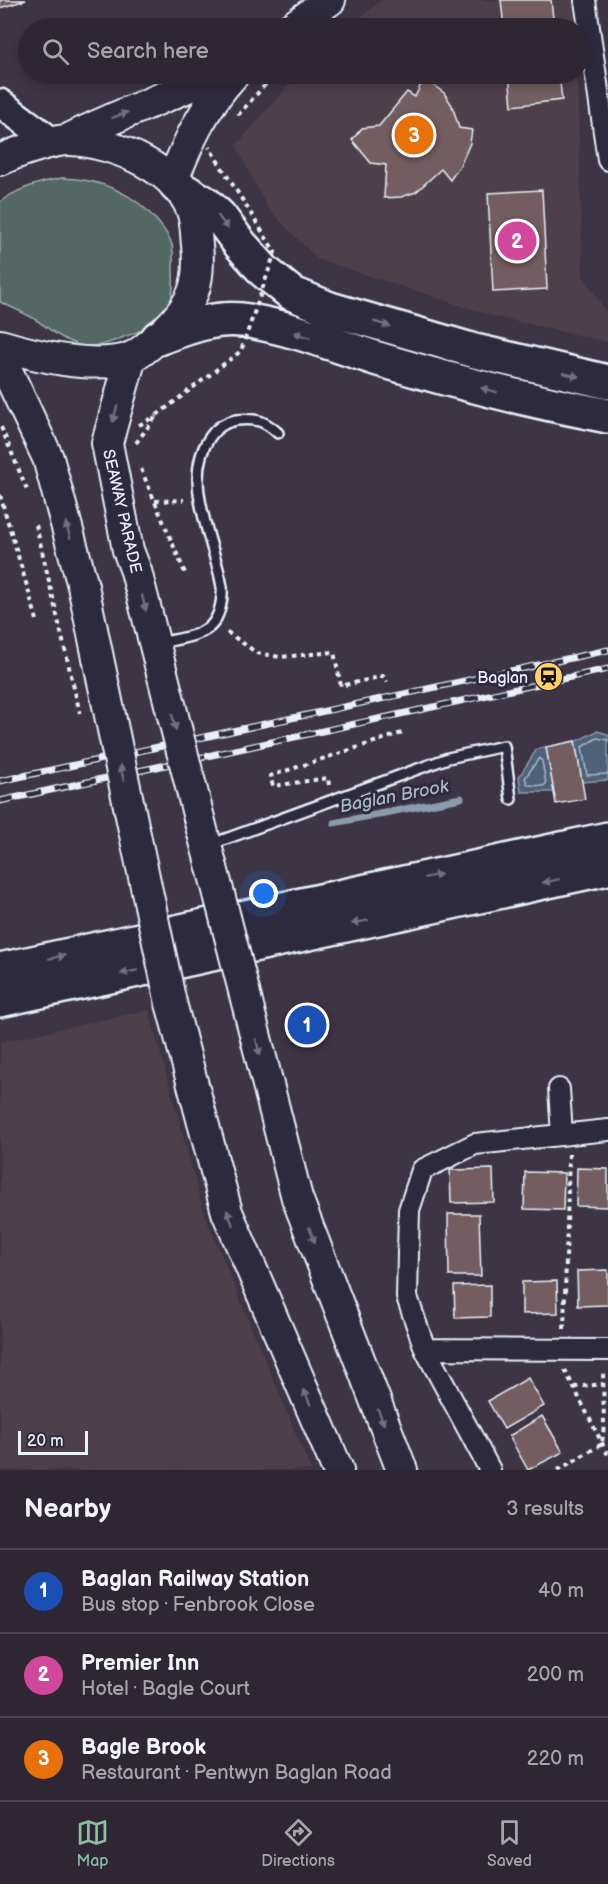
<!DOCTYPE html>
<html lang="en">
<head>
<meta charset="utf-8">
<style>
	body { margin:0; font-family:"Balsamiq Sans",sans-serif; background:#3a333f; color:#f1f3f6 }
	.scale { position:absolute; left:18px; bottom:15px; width:70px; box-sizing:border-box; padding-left:6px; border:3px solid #e8f1f8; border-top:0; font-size:16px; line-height:21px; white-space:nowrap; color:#e8f1f8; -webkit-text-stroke:4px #2f2a3d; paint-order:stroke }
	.you { position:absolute; left:264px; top:894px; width:21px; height:21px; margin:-15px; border:4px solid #fff; border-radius:50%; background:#1a73e8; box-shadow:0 0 0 9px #1a73e833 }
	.badge { display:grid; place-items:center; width:39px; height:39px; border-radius:50%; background:#8abfa5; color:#fff; font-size:20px; font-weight:700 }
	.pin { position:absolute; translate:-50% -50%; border:3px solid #fff; box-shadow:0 2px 6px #0006 }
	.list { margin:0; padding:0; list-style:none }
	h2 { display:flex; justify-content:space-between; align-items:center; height:78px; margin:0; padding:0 24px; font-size:26px }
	h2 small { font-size:20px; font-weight:400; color:#a7a5ac }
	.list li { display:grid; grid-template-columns:39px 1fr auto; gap:18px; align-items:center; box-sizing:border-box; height:84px; padding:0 24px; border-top:2px solid #49444e }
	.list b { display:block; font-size:22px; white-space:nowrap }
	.list p { margin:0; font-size:20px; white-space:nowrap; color:#a7a5ac }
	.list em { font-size:20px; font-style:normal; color:#a7a5ac }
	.icon { flex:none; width:33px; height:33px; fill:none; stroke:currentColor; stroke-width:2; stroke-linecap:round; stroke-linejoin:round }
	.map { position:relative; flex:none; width:608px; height:1470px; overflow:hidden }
	.search { position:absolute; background:#2e2733; box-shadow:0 3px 9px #0003; left:18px; right:18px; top:18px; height:66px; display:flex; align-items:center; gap:15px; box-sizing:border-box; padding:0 21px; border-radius:33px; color:#a7a5ac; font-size:22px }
	.sheet { height:330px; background:#2e2733 }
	nav { display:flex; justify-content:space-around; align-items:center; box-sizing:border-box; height:84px; border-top:2px solid #49444e; background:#2e2733; font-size:16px; color:#a7a5ac }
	nav a { display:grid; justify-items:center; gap:3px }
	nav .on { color:#8abfa5 }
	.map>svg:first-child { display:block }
	.built { fill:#4d404c }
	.green { fill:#536862; stroke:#9eacad; stroke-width:1.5 }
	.water { fill:#4d6278; stroke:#8b9bab; stroke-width:1.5 }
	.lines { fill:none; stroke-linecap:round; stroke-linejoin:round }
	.shore { stroke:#aab8c5; stroke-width:1.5 }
	.stream { stroke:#8b9bab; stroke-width:7 }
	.building { fill:#735d60; stroke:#e8f1f8; stroke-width:1.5 }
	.lane-casing { stroke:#e8f1f8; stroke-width:14 }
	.street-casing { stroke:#e8f1f8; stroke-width:24 }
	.secondary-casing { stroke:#e8f1f8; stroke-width:32 }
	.primary-casing { stroke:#e8f1f8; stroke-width:34 }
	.highway-casing { stroke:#e8f1f8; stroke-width:38 }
	.path { stroke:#e8f1f8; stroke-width:4; stroke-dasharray:4.5 4.5; stroke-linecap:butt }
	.lane { stroke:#2f2a3d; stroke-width:9 }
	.street { stroke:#2f2a3d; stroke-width:20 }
	.secondary { stroke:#2f2a3d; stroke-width:27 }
	.primary { stroke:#2f2a3d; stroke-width:30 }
	.highway { stroke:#2f2a3d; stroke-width:33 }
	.rail-casing { stroke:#e8f1f8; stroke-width:7 }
	.rail { stroke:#2f2a3d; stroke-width:4.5; stroke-dasharray:14; stroke-linecap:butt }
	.primary-bridge-casing { stroke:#e8f1f8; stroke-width:34; stroke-linecap:butt }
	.path-bridge { stroke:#e8f1f8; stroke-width:4; stroke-dasharray:4.5 4.5; stroke-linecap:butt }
	.primary-bridge { stroke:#2f2a3d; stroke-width:30 }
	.oneway { fill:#70707e }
	.labels { text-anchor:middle; stroke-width:6; stroke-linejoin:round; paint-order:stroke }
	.street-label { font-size:16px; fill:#e8f1f8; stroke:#2f2a3d }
	.poi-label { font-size:16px; fill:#e8f1f8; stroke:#2f2a3d; text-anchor:end }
	.water-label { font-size:18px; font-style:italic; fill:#aab8c5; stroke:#2f2a3d }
</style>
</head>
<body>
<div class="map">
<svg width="608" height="1470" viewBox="0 0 608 1470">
	<rect width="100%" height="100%" fill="#3d3444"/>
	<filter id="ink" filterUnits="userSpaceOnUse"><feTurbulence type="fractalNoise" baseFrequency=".0167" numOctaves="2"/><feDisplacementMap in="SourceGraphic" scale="12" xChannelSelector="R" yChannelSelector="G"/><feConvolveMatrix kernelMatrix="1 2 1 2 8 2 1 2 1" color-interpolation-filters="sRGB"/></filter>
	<g filter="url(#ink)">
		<!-- built -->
		<path class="built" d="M381,0H574L575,28H349Z
			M298,74H577L583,276L608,314V342L496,317L317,259L267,207L236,146Z
			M149,1010L204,1213L311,1470H0V1042Z"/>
		<!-- green -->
		<path class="green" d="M62,178C101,179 133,192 158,222C163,228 170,237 172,245C174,254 173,264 173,272C176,313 160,324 124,337C110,343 96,348 80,345C62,341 48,327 33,318C22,312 11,307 0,302V202C18,188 39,182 62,178Z"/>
		<!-- water -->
		<path class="water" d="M597,731L608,734V780L582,782L575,742Z
			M546,747L554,792H521L519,777L537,749Z"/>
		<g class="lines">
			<!-- shore -->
			<path class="shore" d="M608,740L597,738L582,747L587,775L608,774
				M539,758L542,761L546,784L543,786L528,785L525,778Z"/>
			<!-- stream -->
			<path class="stream" d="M334,823L461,798"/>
		</g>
		<!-- building -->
		<path class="building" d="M0,0H26L0,8Z
			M501,0H551L554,28H504Z
			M501,0H551L554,28H504Z
			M509,74H559L562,100L512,106Z
			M509,74H559L562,100L512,106Z
			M424,78L444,93L452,105L459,128L472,130L470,143L460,166L450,180L441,169L416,192L401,197L384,198L386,165L371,163L352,140L362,128L379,126L407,92L415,97Z
			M542,190L547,289L493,292L488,193Z
			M542,190L547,289L493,292L488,193Z
			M575,741L585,799L556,804L546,747Z
			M577,1168L608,1169V1207L576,1206Z
			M493,1169L494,1202L451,1203L450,1170Z
			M525,1172L564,1173L563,1210L524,1209Z
			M448,1214H479L481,1276H449Z
			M608,1270V1305L578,1306L577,1271Z
			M557,1281L558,1313L522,1314V1282Z
			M490,1285V1317L455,1318L454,1286Z
			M528,1378L544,1406L504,1429L488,1401Z
			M542,1416L563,1452L528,1470L509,1436Z"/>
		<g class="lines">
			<defs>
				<path id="lane" d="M160,643C175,639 204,637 214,622C220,613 223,598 222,587C215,542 180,480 210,437C216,428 226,422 236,420C255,418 264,420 278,433
					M209,845L448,758L504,746L511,799"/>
				<path id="street" d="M585,0L608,160
					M559,1089L562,1135
					M425,1349L608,1350
					M490,1470L425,1349L407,1297L409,1210L422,1170L475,1144L608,1130"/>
				<path id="secondary" d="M0,103L54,143"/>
				<path id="primary" d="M291,28L330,0
					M67,140C116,115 168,97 217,74
					M0,160C15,153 54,139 70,140C114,142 182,170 194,217C196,226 196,236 197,245C201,283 193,304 166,330C158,338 140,354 130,358C92,370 37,356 0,345
					M172,182C189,140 203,108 234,74
					M0,356L48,458L83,586L102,677
					M131,357L107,443L128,550L136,571L160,665
					M201,826L219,894
					M134,830L150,905
					M244,991L297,1198L402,1470
					M171,1003L227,1212L338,1470"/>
				<path id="highway" d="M178,187L205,203L219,216L240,244L265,272L291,293L330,309L475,351L608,382
					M158,338C186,328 212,317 242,320C288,326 334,345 378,359C454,382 530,401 608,416
					M0,970L608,839
					M0,1000L608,868"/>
			</defs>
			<!-- lane casing -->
			<use href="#lane" class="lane-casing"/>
			<!-- street casing -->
			<use href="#street" class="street-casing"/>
			<!-- secondary casing -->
			<use href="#secondary" class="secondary-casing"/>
			<!-- primary casing -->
			<use href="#primary" class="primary-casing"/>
			<!-- highway casing -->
			<use href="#highway" class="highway-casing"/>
			<!-- path -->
			<path class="path" d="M238,115L265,85L259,77
				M139,425L156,416
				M1,427L28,492
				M136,443L157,415
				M141,469L185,573
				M0,495L37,620
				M155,501L184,500
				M36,525L73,684
				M227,632L257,653L280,657L334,652L341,686L383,676L387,682
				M329,785L328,778L273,786L270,776L402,733L401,729
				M564,1329L569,1154
				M565,1370L608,1455
				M574,1387L603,1384
				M558,1470L602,1444L604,1425L603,1370"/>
			<!-- lane -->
			<use href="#lane" class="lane"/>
			<!-- street -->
			<use href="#street" class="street"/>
			<!-- secondary -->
			<use href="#secondary" class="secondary"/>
			<!-- primary -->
			<use href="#primary" class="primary"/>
			<!-- highway -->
			<use href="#highway" class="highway"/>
			<defs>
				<path id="rail" d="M0,781L608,650
					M0,801L608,669"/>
			</defs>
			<!-- rail casing -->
			<use href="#rail" class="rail-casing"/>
			<!-- rail -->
			<use href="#rail" class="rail"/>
			<defs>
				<path id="primary-bridge" d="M160,665L201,826
					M102,677L134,830
					M219,894L244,991
					M150,905L171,1003"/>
			</defs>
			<!-- primary-bridge casing -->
			<use href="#primary-bridge" class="primary-bridge-casing"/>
			<!-- path-bridge -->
			<path class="path-bridge" d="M157,415L241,351L275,252L209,147
				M73,684L80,713"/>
			<!-- primary-bridge -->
			<use href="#primary-bridge" class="primary-bridge"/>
		</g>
		<!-- one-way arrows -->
		<defs><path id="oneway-solid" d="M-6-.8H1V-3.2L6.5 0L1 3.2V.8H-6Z" transform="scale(1.5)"/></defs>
		<g class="oneway">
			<use href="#oneway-solid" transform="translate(120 115) rotate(-21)"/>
			<use href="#oneway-solid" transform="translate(223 222) rotate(52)"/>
			<use href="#oneway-solid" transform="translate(382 324) rotate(16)"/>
			<use href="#oneway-solid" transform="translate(302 335) rotate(-162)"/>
			<use href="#oneway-solid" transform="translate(571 375) rotate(14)"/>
			<use href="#oneway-solid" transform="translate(489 390) rotate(-165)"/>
			<use href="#oneway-solid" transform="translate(115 414) rotate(106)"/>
			<use href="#oneway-solid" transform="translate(68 530) rotate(-105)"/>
			<use href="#oneway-solid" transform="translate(144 603) rotate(76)"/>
			<use href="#oneway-solid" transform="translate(174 722) rotate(76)"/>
			<use href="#oneway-solid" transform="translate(122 773) rotate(-102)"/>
			<use href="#oneway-solid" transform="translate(433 876) rotate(-12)"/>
			<use href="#oneway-solid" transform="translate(551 881) rotate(168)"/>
			<use href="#oneway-solid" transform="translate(360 922) rotate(168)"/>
			<use href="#oneway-solid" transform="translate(57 957) rotate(-12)"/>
			<use href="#oneway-solid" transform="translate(129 972) rotate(168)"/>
			<use href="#oneway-solid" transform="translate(258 1047) rotate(75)"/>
			<use href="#oneway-solid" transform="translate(230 1218) rotate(-112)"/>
			<use href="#oneway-solid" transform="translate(312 1235) rotate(69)"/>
			<use href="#oneway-solid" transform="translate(307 1397) rotate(-113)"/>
			<use href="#oneway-solid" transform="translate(381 1417) rotate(69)"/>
		</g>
	</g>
	<!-- icons -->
	<defs>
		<symbol id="station-disc" viewBox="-11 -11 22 22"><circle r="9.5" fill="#ffd166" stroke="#2f2a3d"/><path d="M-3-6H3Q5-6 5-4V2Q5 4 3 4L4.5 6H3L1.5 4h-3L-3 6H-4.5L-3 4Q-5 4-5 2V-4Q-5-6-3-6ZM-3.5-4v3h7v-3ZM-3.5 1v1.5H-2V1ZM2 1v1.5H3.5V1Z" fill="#111"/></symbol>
	</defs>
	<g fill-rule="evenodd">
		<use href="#station-disc" x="532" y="660" width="33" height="33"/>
	</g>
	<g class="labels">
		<!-- street labels -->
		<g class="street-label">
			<text transform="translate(123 511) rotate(77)" y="6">SEAWAY PARADE</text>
		</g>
		<!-- poi labels -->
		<g class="poi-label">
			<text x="528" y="683">Baglan</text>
		</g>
		<!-- water labels -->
		<g class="water-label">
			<text transform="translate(394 796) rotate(-11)" y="6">Baglan Brook</text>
		</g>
	</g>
</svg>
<div class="scale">20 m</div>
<div class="you"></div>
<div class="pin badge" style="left:307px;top:1025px;background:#1a4fb4">1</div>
<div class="pin badge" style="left:517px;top:241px;background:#d1479c">2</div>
<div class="pin badge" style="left:414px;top:135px;background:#e8710a">3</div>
<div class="search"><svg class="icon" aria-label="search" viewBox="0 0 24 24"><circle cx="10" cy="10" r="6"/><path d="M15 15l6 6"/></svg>Search here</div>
</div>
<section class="sheet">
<h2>Nearby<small>3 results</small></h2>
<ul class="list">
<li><span class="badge" style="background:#1a4fb4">1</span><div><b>Baglan Railway Station</b><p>Bus stop · Fenbrook Close</p></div><em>40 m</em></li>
<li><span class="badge" style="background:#d1479c">2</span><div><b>Premier Inn</b><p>Hotel · Bagle Court</p></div><em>200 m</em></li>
<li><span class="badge" style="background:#e8710a">3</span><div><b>Bagle Brook</b><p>Restaurant · Pentwyn Baglan Road</p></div><em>220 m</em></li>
</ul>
</section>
<nav>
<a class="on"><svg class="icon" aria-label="map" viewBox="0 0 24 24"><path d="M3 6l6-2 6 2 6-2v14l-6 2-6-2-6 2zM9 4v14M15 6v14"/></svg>Map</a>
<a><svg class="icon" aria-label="directions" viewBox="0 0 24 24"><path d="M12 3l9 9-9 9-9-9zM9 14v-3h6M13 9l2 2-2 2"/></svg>Directions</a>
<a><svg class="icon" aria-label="saved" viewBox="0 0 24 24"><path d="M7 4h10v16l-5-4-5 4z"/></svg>Saved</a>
</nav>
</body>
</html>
